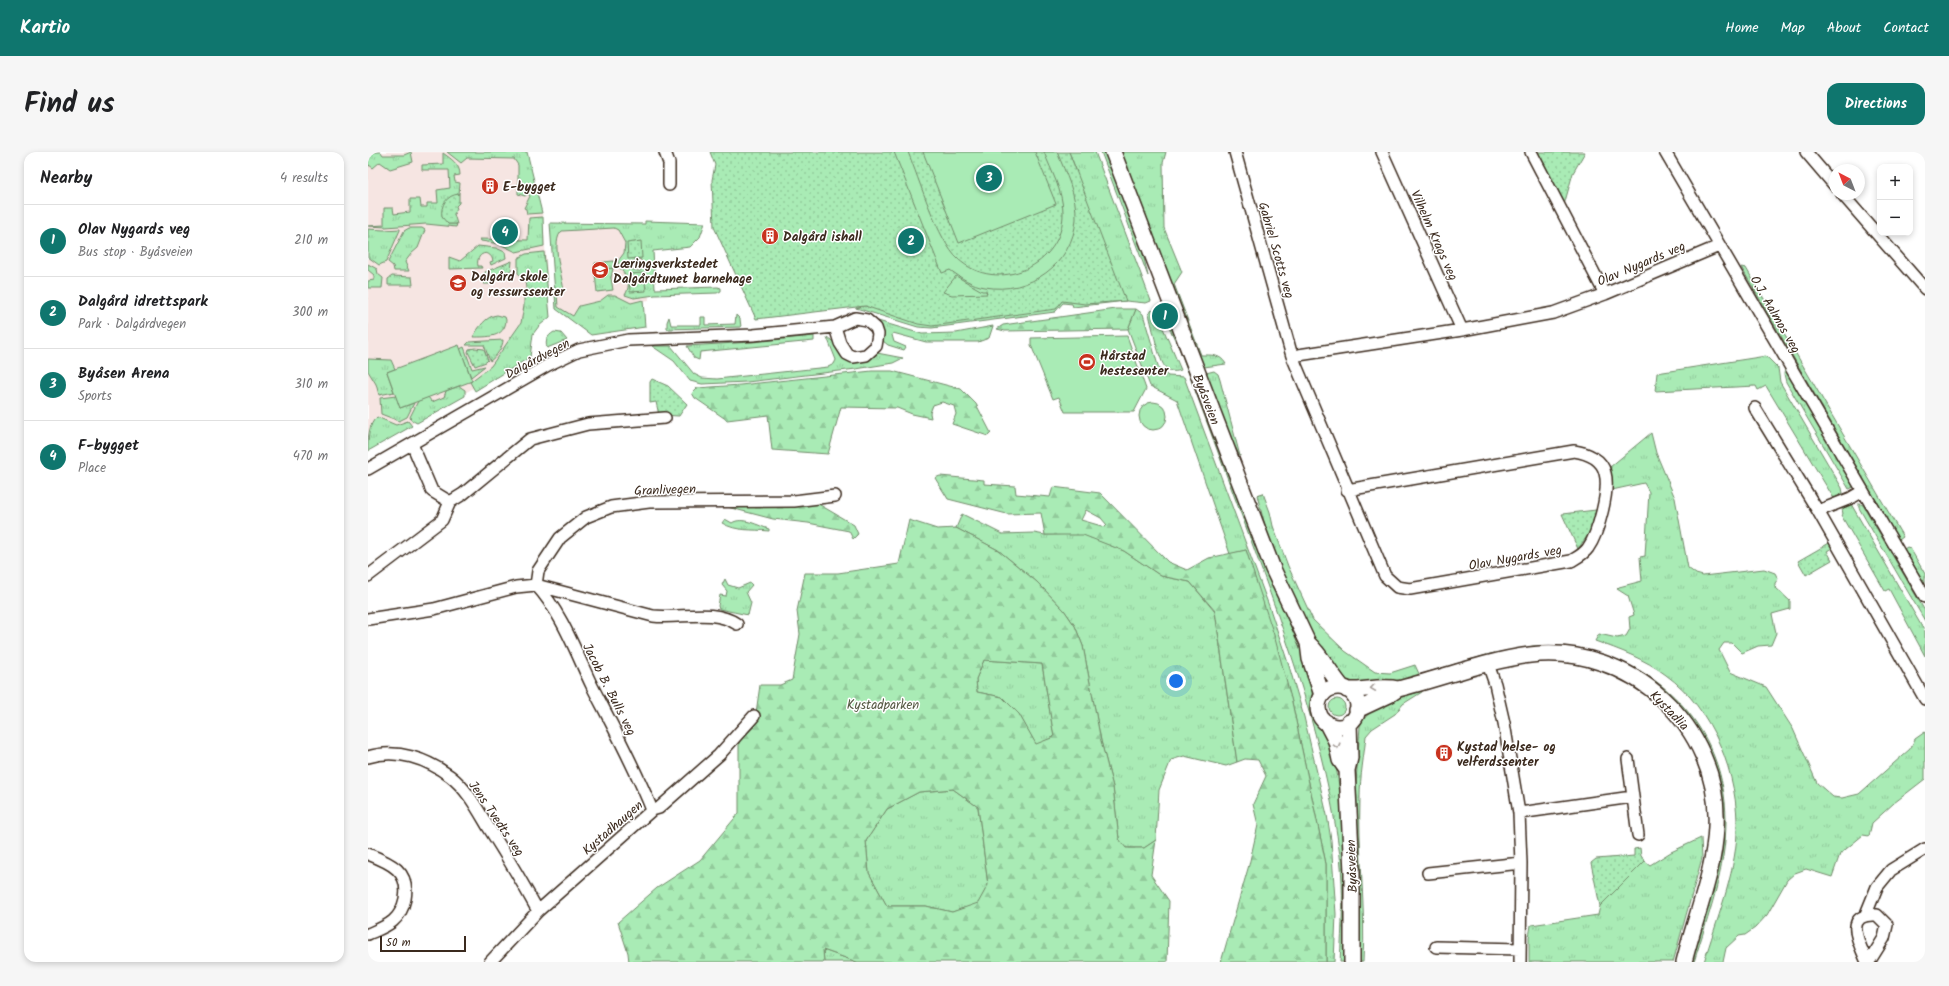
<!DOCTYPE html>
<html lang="en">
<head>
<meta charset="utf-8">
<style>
	body { margin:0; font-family:Kalam,sans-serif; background:#f6f6f6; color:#202124 }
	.controls { position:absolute; right:12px; top:12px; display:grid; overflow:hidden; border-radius:8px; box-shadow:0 2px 6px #0003 }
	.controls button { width:36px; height:36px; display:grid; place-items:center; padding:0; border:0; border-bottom:1px solid #e0e0e0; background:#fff; color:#202124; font:20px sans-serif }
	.compass { position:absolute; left:1461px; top:12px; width:36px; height:36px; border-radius:50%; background:#fff; box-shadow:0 2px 6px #0003; rotate:318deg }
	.scale { position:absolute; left:12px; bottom:10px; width:86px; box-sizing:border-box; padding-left:4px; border:2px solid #3b2a1e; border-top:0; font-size:11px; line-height:14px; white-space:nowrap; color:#3b2a1e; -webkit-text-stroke:3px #fff; paint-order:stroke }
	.you { position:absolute; left:808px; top:529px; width:14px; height:14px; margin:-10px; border:3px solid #fff; border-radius:50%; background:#1a73e8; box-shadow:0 0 0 6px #1a73e833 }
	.badge { display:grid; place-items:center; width:26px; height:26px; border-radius:50%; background:#0f766e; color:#fff; font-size:13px; font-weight:700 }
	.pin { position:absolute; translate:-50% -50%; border:2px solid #fff; box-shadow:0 1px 4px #0006 }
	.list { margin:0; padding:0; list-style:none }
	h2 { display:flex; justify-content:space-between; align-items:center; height:52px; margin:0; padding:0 16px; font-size:17px }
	h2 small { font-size:13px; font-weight:400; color:#757577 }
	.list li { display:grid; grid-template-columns:26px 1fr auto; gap:12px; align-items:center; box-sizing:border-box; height:72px; padding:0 16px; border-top:1px solid #e0e0e0 }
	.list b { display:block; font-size:15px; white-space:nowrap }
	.list p { margin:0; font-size:13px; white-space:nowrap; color:#757577 }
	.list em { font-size:13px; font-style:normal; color:#757577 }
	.map { position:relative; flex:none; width:1557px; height:810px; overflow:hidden; border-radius:12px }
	header { display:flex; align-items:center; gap:24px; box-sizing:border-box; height:56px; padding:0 20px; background:#0f766e; color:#fff }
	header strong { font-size:19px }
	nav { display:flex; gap:22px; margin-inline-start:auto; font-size:14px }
	.intro { display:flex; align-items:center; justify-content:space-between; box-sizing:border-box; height:96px; padding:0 24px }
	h1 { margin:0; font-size:28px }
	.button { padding:10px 18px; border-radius:12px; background:#0f766e; color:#fff; font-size:14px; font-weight:700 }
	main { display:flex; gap:24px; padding:0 24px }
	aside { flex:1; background:#fff; border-radius:12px; box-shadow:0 2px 6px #0003 }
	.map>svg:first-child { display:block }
	.built { fill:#f6e5e2 }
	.grass { fill:url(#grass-tufts); stroke:#728a6a }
	.forest { fill:url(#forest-firs); stroke:#728a6a; fill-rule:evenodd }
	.park { fill:url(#park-dots); stroke:#728a6a }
	.pitch { fill:#a9ebb5; stroke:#728a6a }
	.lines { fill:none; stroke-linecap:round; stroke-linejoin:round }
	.street-casing { stroke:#3b2a1e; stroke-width:14 }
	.secondary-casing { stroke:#3b2a1e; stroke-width:18 }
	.street { stroke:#fff; stroke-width:11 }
	.secondary { stroke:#fff; stroke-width:15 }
	.oneway { stroke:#a79f9a }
	.labels { text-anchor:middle; stroke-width:3; stroke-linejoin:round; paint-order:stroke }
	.poi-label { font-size:13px; font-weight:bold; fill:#3b2a1e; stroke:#fff; text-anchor:start }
	.street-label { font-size:13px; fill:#3b2a1e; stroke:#fff }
	.park-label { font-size:13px; fill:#565a44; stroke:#fff }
</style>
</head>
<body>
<header>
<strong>Kartio</strong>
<nav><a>Home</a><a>Map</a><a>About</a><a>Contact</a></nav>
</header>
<div class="intro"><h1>Find us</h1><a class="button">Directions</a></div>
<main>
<aside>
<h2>Nearby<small>4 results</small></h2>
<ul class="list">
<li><span class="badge">1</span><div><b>Olav Nygards veg</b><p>Bus stop · Byåsveien</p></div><em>210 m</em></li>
<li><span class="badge">2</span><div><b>Dalgård idrettspark</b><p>Park · Dalgårdvegen</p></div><em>300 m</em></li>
<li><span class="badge">3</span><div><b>Byåsen Arena</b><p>Sports</p></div><em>310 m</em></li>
<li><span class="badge">4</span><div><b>F-bygget</b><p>Place</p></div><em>470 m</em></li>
</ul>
</aside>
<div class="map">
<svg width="1557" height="810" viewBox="0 0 1557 810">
	<defs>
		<pattern id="grass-tufts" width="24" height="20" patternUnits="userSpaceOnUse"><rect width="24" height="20" fill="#a9ebb5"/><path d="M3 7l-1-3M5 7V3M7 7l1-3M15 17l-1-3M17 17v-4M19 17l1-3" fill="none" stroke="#92ca9b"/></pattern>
		<pattern id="forest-firs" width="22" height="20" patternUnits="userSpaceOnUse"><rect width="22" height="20" fill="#a9ebb5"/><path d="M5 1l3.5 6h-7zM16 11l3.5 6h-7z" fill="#92ca9b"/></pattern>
		<pattern id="park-dots" width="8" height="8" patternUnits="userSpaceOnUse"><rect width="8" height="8" fill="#a9ebb5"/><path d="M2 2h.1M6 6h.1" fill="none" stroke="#92ca9b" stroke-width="1.8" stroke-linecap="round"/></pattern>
	</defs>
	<rect width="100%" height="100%" fill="#fff"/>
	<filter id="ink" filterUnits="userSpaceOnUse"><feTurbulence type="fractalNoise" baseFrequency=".025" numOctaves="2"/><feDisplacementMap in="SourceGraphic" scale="8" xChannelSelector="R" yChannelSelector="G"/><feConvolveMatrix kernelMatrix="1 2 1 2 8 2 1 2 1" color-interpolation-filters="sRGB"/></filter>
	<g filter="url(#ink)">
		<!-- built -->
		<path class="built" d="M0,0H157L175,65L182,165L171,174L165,182L161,204L0,297Z
			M182,71L278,72L281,148L275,149L277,175L223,183L188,157Z"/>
		<!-- grass -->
		<path class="grass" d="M0,0H13L15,3H36L43,0L45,10L22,17L12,10L5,16L1,13L0,15Z
			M79,0H159L174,61L159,62L158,57L156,56L162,44L160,42L157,44L150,42V13L146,7L99,6L93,11Z
			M701,0H727L783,149L778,151L758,149L705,155L704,152L695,151L687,160L564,176L550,175L488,156L500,153L709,20Z
			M733,0H737L773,93L780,124Z
			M752,0H798L795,11L796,76L814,120L806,132L833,203C844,203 852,202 858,212L836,215Z
			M75,1C83,7 92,12 92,23L86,24L87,30L92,31L91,42H89L80,72H89L88,75L58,72L18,75L0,74L16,73V56H25L26,62L42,60V47H52L53,55H59V51H70L69,38L82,36L81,18H54V13L75,12Z
			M175,65L176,94L148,100L132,92L113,89L112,87L160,88L161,66Z
			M277,69L337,71L332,85L322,95L285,99L287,137L350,135L353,136V139L349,141L287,143L266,146L257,143C264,132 258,124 252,116C261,115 265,119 272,119L275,116V111L272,107L267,108L260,112L251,113L250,109L256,101L257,91L250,78L246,76L194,79C182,89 195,126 196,140L189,141L190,155L205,164L211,154L232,149L240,143H247L263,151L275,148L277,175L223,183L188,157L182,71L277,72Z
			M41,76H54L57,78L50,96L43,102L37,110L41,119H26L25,114L20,110L36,79Z
			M0,77L16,78L32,77V78L18,110L11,113L0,105Z
			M110,94L128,96L137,100L138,106L123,113L122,110L125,109C122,96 107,101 110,114H113L114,116L81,117V105L92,109Z
			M176,100L182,165L171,174L165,182L162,205L107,239L102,230L123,214L153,171L156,154V143L158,136L157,129L150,121V106L158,102Z
			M144,109L143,119C131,119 130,124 123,132H116L117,120Z
			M0,112L9,117L10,122L15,126L14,136H0V129L6,128V123L0,118Z
			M1373,115L1378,116L1535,385L1531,388Z
			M245,116L243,126L245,138L229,140L227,122L235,121V117Z
			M24,124L44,125L45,133H20V127Z
			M768,157L775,162L791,217L800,224L816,225L901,454L921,514L936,565L959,663L963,688L968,762L966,810H958V712L924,550L878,398L862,402L809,248L782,234L760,177Z
			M784,158L789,163V170L792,169L813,218C808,220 802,220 798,216C791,210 784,173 781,162Z
			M129,163L137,165L138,168C137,186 119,185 105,185C110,176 118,164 129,163Z
			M368,163L372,167L373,175L299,177V170L301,165L303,173H333V165H337V173L367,172Z
			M797,167L808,183L904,431L935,503L945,536L942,554L945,566L960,587L967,607L972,641L977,713V810H972C974,775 976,739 972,704C958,594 919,487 881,383C857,321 835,258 811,196Z
			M510,169L554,182L588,181L625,174L621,186L610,190H558L525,181L524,183L526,190L538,195L536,198L520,193L515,189Z
			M186,180L193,181L199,188L179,196C177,189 179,184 186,180Z
			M446,184V189L332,200L331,208L326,206L319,194L384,190Z
			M459,185L468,192L500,207L509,201L535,206L525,211L488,217L379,230L334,232L322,229L306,209L284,194H303L326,222L334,226L349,227L460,215L466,212L468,208Z
			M135,188C135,195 128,205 122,209L116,193H98L101,190Z
			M96,195L104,217L117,214L103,225L92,197Z
			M1398,204L1410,216L1412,230L1474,336L1475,341L1467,346L1465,345L1398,234L1390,238L1388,234L1287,239L1289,221Z
			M0,207L23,208L27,217L19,220L26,240L11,243L8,232L0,219Z
			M1417,217L1486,335L1481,337L1418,230L1416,222Z
			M846,219L850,222L852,228L872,304C856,278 849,248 838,221Z
			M91,234L97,238V244L49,271L43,268L42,265L50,249L60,245L64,250L76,245L78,239Z
			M28,244L32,256L46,251L39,265L31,269L13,262L12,246Z
			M9,265L28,273L40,269L44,274L0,299C0,288 0,272 9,265Z
			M1283,281L1288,301L1307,346L1320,416L1328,422L1335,424L1396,417L1407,421L1410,427L1407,431V435L1422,449V457L1404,462L1408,481L1403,493L1390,494L1374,501L1364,491H1356L1351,498L1362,520L1398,535L1425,577L1449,631L1465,645L1474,646L1491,642L1542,597L1547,587L1557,580V627L1526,651L1504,671L1501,684L1495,683L1472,702L1464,725L1438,717L1427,721L1419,728L1399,763L1387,776L1377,783L1371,784L1358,796L1355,810H1336C1348,770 1367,723 1369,681C1371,623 1345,557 1298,523C1277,507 1252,498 1227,489L1231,482L1249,486L1258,484L1262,477L1261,465L1266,463L1260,444L1249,437L1251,435L1274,429L1272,405L1277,404L1281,340L1276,331L1244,338L1242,315Z
			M895,341L902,360L905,374L920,414L945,468L977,499L1007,520L1022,521L1047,513L1052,524C1036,530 992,535 977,527C966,522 959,506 953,496C924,448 902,398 889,343Z
			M1491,351L1495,353L1557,459V469L1491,356Z
			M1483,352L1557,480V504L1521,437L1517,439L1473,363L1475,362L1474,357Z
			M594,362L634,382L666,381L677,383L715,382L756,399L793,424L822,430L847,460L869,610L858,614L816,604L803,608L791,638L788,688L776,696H757L751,687L745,635L733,589L715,494L707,474L696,458L669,430L630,398L588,376Z
			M357,367L364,371C374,364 391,374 401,377V379C384,377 369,380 354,371Z
			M1539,395L1542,396L1557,422V432L1536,397Z
			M357,427L360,433L370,436L382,431L384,433L378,440L383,451L380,463L351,457L350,454L352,443L358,444L359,439L354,433Z
			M1165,494C1268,488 1358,562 1358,669C1358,717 1340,764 1326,810H1323L1354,680L1353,646L1315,559L1296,539L1220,501L1057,523V521L1122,502Z
			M616,508L674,512L686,585L668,593L651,562L634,545L609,540L608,527Z
			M1054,539V540L1035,552L1027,562L1004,577L998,584C996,604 992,624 992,645C990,700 998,755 995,810H991L992,769L987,644L992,574C1002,551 1031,546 1054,539Z
			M961 555a8 8 0 1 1 16 0a8 8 0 1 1-16 0Z
			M585,637L610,655L620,733L610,752L584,760L558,754H519L501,721L498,689L519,657L551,640Z
			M1333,686L1334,706L1305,810H1161V785L1163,773L1230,763L1232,754L1277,709L1282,713L1303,700Z
			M455,798L489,810H456Z"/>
		<!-- forest -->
		<path class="forest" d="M748,157H768L760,177L637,179L629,177L635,173Z
			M504,219H524L593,237L608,252L623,281L620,284L584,272L588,262L586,254L574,250L565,253L562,261L563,266L544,262L529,256L473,255L460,302L404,298L400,263L359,268L327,246L324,241L329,236L372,233Z
			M572,324L616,328V332L647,334L648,342L682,345L685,335L732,341L800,410L819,418L841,406L878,398L906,483L924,550L958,712V810H853L881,713L890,673L885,652L898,624L890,608L877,607L869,610L847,459L822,430L793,424L756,399L715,383H677L673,361L639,362L580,347L567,326ZM718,358L733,366L739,373L737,375L713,368Z
			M447,350L486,373L490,382L485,387L481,379L440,371L405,367L359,355Z
			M541,368L569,377L588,376L630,398L669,430L696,458L707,474L715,494L733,589L745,635L751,687L758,696H776L788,688L783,723L801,749L799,810H489L455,798L456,810H261L260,801L250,770L289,736L332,708L371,661V588L386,575L392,533H412L424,528L432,482L429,459L437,421H470L531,412ZM616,508L674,512L686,585L668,592L651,562L634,545L609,540L608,527ZM585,637L610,655L620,733L610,751L584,760L558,754H519L501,721L498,689L519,657L551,640Z"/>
		<!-- park -->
		<path class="park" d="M342,0H701L758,149L717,152L694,149L688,157L564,174L550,172L497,154L388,167L346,75L344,28L347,13Z
			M1168,0H1217L1205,21L1196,53Z
			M91,42V51L88,54L89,57L86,62L89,72H80L74,65C72,53 79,43 91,42Z
			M273,89L274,106L260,107L259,91Z
			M245,109L247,110L245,116L236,117V121L227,122V111Z
			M276,121L278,139L262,140L261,122Z
			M107,196L116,197L120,208L118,210L107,214L100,200L101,197Z
			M284,227L300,234L319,252L311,264L291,263L288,250L282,251V230Z
			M1228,358L1222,380L1210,397L1194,362Z
			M1463,390L1466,395L1459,399L1464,408L1438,423L1430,409Z
			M1272,696L1273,704L1277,709L1232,754L1223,711L1228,707L1266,704V697Z"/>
		<!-- pitch -->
		<path class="pitch" d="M526,0H540C551,27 570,89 590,107C629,143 696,114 695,60C695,39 683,19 676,0H689C698,22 709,43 708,67C705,112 661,143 617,135C604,133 593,126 582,118L574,121Z
			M555,0H667L688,52L591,91Z
			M588,124L614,139H618L619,142L584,143L575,140Z
			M759,184L778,237L766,260H697L691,245L685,247L663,193V186Z
			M91,193L104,229L32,256L19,220Z
			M771 264a14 14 0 1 1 28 0a14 14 0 1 1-28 0Z"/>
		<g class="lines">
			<defs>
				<path id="street" d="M297,0L301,11V33
					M867,0L924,204
					M1014,0L1094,178
					M1163,0L1237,142
					M1297,0L1557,445
					M1438,0L1467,34
					M1474,42L1557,137
					M1387,256L1450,359L1557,547
					M44,292L64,339L82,350L95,342L162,287L220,272L297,266
					M0,317L180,213L211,198L260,188L385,183L467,175L487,166L499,168L508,176L510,182L508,194L498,203L485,205L479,202L472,191L467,175
					M979,338L1206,299C1219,301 1234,307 1237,321C1242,338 1230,382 1220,396C1216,402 1210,405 1203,409L1042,437L1029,435L1017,424L924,204L1094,178L1185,161L1237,142L1351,94
					M1450,359L1483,346L1495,339
					M0,424L74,368L82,350
					M168,433L170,419L192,386L218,365L243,355L281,350L426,349L467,344
					M168,433C194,461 208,501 224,534C245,575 267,615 284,658
					M0,467L66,457L148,435L168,433L285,464C313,467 345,456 369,472
					M1120,512L1127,532L1136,571L1151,661L1153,711L1152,810
					M0,605C29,596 59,607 82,624C98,636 109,656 119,673C137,701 154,730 170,759
					M1260,607L1270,683
					M1151,661L1264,645
					M0,702C23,711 42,719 37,747C35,756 31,764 25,769C18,775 9,778 0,782
					M1060,721L1153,711
					M1498,762L1509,735L1523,718L1557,697
					M1068,795L1152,797
					M122,810L170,759L284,658L291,656L351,603L386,564
					M1499,810C1491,791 1474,761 1509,763L1519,773L1516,786L1501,810"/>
				<path id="secondary" d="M745,0L905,417L940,491C954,504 962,521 974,535
					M940,491L942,507L954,543
					M950 555a20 20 0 1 1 40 0a20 20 0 1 1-40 0Z
					M979,538C996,539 1013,533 1030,537
					M989,558L1021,543L1030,537C1074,526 1117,509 1162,503C1262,491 1353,574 1348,675C1346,722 1327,765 1316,810
					M958,570L968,589L972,608L979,618
					M981,570L982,606L979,618L984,720V810"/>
			</defs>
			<!-- street casing -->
			<use href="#street" class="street-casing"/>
			<!-- secondary casing -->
			<use href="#secondary" class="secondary-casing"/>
			<!-- street -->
			<use href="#street" class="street"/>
			<!-- secondary -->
			<use href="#secondary" class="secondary"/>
		</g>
		<!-- one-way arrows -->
		<defs><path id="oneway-chevron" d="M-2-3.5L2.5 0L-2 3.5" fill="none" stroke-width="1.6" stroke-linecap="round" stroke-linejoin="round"/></defs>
		<g class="oneway">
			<use href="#oneway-chevron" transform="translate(1005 536) rotate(172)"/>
			<use href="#oneway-chevron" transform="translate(969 594) rotate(75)"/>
		</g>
	</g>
	<!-- icons -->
	<defs>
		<symbol id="building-disc" viewBox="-11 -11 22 22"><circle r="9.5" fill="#c8321e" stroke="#fff"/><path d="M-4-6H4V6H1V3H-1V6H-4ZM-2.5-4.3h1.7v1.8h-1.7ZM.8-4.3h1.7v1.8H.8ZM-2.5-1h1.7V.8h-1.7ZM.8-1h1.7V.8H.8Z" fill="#fff"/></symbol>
		<symbol id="school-disc" viewBox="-11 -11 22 22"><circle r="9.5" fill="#c8321e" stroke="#fff"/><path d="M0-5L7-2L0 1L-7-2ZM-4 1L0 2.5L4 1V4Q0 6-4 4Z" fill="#fff"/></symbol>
		<symbol id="stadium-disc" viewBox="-11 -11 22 22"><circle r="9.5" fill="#c8321e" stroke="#fff"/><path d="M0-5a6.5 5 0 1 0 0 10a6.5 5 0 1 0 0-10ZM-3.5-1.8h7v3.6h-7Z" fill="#fff"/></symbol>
	</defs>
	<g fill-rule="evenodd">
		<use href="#building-disc" x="112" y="24" width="20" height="20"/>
		<use href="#building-disc" x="392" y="74" width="20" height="20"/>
		<use href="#school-disc" x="222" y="108" width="20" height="20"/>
		<use href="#school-disc" x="80" y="121" width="20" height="20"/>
		<use href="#stadium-disc" x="709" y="200" width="20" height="20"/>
		<use href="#building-disc" x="1066" y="591" width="20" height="20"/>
	</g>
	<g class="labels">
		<!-- poi labels -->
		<g class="poi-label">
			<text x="135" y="39">E-bygget</text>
			<text x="415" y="89">Dalgård ishall</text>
			<text x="245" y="116">Læringsverkstedet<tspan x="245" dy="15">Dalgårdtunet barnehage</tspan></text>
			<text x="103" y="129">Dalgård skole<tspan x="103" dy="15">og ressurssenter</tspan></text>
			<text x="732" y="208">Hårstad<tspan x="732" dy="15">hestesenter</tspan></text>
			<text x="1089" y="599">Kystad helse- og<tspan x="1089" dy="15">velferdssenter</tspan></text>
		</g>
		<!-- street labels -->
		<g class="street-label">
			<text transform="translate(1067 83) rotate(66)" y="5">Vilhelm Krags veg</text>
			<text transform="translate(909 98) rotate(74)" y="5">Gabriel Scotts veg</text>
			<text transform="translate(1273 111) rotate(-23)" y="5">Olav Nygards veg</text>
			<text transform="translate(1408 162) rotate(60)" y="5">O.J. Aalmos veg</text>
			<text transform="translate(169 206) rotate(-28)" y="5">Dalgårdvegen</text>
			<text transform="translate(839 247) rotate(69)" y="5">Byåsveien</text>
			<text transform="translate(297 337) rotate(-2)" y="5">Granlivegen</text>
			<text transform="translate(1147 405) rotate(-10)" y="5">Olav Nygards veg</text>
			<text transform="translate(242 537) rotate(63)" y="5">Jacob B. Bulls veg</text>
			<text transform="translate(1302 558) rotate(46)" y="5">Kystadlia</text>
			<text transform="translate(129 666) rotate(56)" y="5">Jens Tvedts veg</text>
			<text transform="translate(244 675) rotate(-41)" y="5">Kystadhaugen</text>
			<text transform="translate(983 714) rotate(-92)" y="5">Byåsveien</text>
		</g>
		<!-- park labels -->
		<g class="park-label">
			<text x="515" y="557">Kystadparken</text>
		</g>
	</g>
</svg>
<div class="controls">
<button>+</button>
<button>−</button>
</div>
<svg class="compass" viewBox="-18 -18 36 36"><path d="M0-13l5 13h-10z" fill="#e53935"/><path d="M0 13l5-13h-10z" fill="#757577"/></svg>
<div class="scale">50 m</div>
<div class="you"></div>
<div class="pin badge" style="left:797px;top:164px">1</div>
<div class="pin badge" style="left:543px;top:89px">2</div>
<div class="pin badge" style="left:621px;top:26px">3</div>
<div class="pin badge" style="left:137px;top:80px">4</div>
</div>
</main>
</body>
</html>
